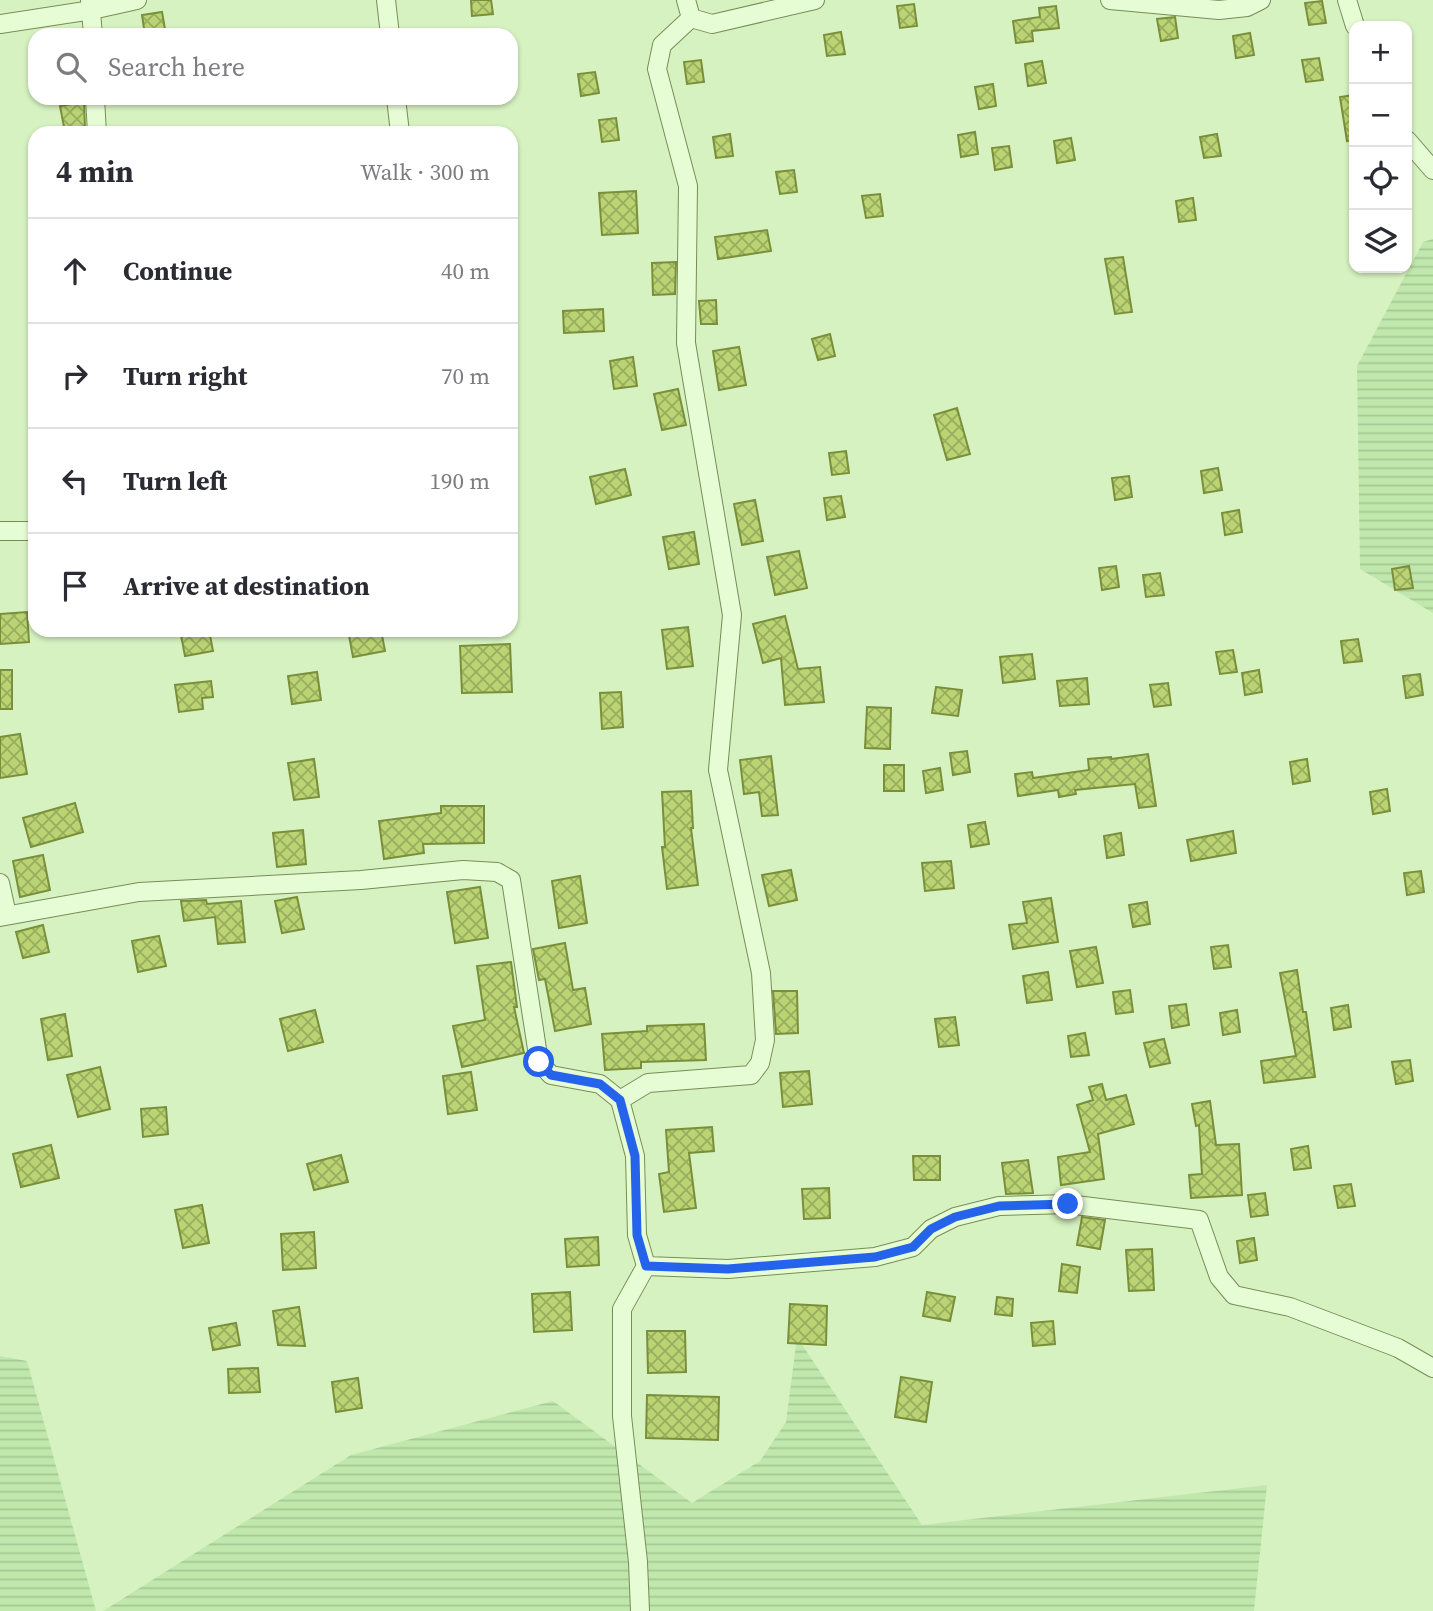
<!DOCTYPE html>
<html lang="en">
<head>
<meta charset="utf-8">
<style>
	body { margin:0; font-family:"Source Serif 4",serif; background:#f2f2f3; color:#2b2b33 }
	.controls { position:absolute; right:21px; top:21px; display:grid; overflow:hidden; border-radius:14px; box-shadow:0 2px 5px #0004 }
	.controls button { width:63px; height:63px; display:grid; place-items:center; padding:0; border:0; border-bottom:2px solid #e1e1e2; background:#fff; color:#2b2b33; font:35px sans-serif }
	.stop { position:absolute; width:21px; height:21px; margin:-16px; border:5px solid #2563eb; border-radius:50%; background:#fff }
	.stop.end { background:#2563eb; border-color:#fff; box-shadow:0 2px 7px #0008 }
	.list { margin:0; padding:0; list-style:none }
	h2 { display:flex; justify-content:space-between; align-items:center; height:91px; margin:0; padding:0 28px; font-size:30px }
	h2 small { font-size:23px; font-weight:400; color:#7c7c81 }
	.list li { display:grid; grid-template-columns:46px 1fr auto; gap:21px; align-items:center; box-sizing:border-box; height:105px; padding:0 28px; border-top:2px solid #e1e1e2 }
	.list b { display:block; font-size:26px; white-space:nowrap }
	.list em { font-size:23px; font-style:normal; color:#7c7c81 }
	.icon { flex:none; width:38px; height:38px; fill:none; stroke:currentColor; stroke-width:2; stroke-linecap:round; stroke-linejoin:round }
	.map { position:relative; flex:none; width:1433px; height:1611px; overflow:hidden }
	.search { position:absolute; background:#fff; box-shadow:0 2px 5px #0004; left:28px; top:28px; width:490px; height:77px; display:flex; align-items:center; gap:18px; box-sizing:border-box; padding:0 24px; border-radius:21px; color:#7c7c81; font-size:26px }
	.panel { position:absolute; background:#fff; box-shadow:0 2px 5px #0004; left:28px; top:126px; width:490px; height:511px; border-radius:21px }
	.map>svg:first-child { display:block }
	.farmland { fill:url(#farmland-rules) }
	.building { fill:url(#building-cross-hatch); stroke:#7a8f3a; stroke-width:2 }
	.lines { fill:none; stroke-linecap:round; stroke-linejoin:round }
	.minor-casing { stroke:#788d56; stroke-width:20 }
	.minor { stroke:#e6fcd5; stroke-width:18 }
	.route { stroke:#2563eb; stroke-width:9 }
</style>
</head>
<body>
<div class="map">
<svg width="1433" height="1611" viewBox="0 0 1433 1611">
	<defs>
		<pattern id="farmland-rules" width="6" height="5" patternUnits="userSpaceOnUse" patternTransform="scale(1.75)"><rect width="6" height="5" fill="#c0e8ad"/><path d="M0 2.5h6" fill="none" stroke="#a5c894"/></pattern>
		<pattern id="building-cross-hatch" width="8" height="8" patternUnits="userSpaceOnUse" patternTransform="scale(1.75)"><rect width="8" height="8" fill="#bad473"/><path d="M0 0l8 8M0 8l8-8" fill="none" stroke="#98ad5e"/></pattern>
	</defs>
	<rect width="100%" height="100%" fill="#d7f2c1"/>
	<!-- farmland -->
	<path class="farmland" d="M1433,239V613L1360,569L1357,366L1423,242Z
		M797,1337L922,1525L1267,1485L1254,1611H103L351,1455L553,1401L692,1503L760,1461L786,1422Z
		M0,1356L27,1361L96,1611H0Z"/>
	<!-- building -->
	<path class="building" d="M471,0H491L493,14L472,16Z
		M1322,1L1326,23L1309,25L1305,3Z
		M914,4L917,26L900,28L897,6Z
		M1056,6L1059,28L1032,31L1033,41L1016,43L1013,21L1040,17L1039,8Z
		M162,12L166,35H145L142,15Z
		M1175,17L1178,38L1161,41L1157,19Z
		M841,32L845,54L827,56L824,35Z
		M1250,33L1254,55L1236,58L1233,36Z
		M1319,58L1323,80L1306,82L1302,60Z
		M701,60L704,82L687,84L684,62Z
		M1042,61L1046,83L1028,86L1025,64Z
		M595,72L599,93L581,96L578,74Z
		M993,84L996,106L979,109L975,87Z
		M1354,95V140L1347,141L1340,97Z
		M84,102L85,129L65,132L60,106Z
		M616,118L619,140L602,142L599,120Z
		M975,132L978,154L961,157L958,135Z
		M730,134L733,156L716,158L713,137Z
		M1217,134L1221,156L1204,158L1200,137Z
		M1071,138L1075,160L1057,163L1054,141Z
		M1009,146L1012,167L995,170L992,148Z
		M794,170L797,192L780,194L776,172Z
		M636,191L638,233L602,235L599,193Z
		M880,194L883,216L866,218L862,196Z
		M1193,198L1196,220L1179,222L1176,201Z
		M767,230L771,251L718,259L715,237Z
		M1123,257L1132,312L1115,314L1105,259Z
		M676,262L675,294L653,295L652,263Z
		M716,300L717,324H701L699,301Z
		M603,309L604,331L564,333L563,311Z
		M830,334L835,356L818,360L812,339Z
		M739,347L746,385L719,390L713,351Z
		M633,357L637,386L614,389L610,361Z
		M678,389L686,425L662,430L654,394Z
		M957,408L970,454L947,460L934,415Z
		M846,451L849,473L832,475L829,453Z
		M1218,468L1222,490L1204,493L1201,471Z
		M625,469L631,495L596,504L590,477Z
		M1129,476L1132,497L1115,500L1112,478Z
		M841,496L845,517L827,520L824,498Z
		M755,500L763,541L742,545L734,504Z
		M1239,510L1242,532L1225,535L1222,513Z
		M694,532L699,564L669,569L663,537Z
		M799,551L807,588L775,595L767,557Z
		M1116,566L1119,587L1102,590L1099,568Z
		M1409,566L1413,588L1395,590L1392,569Z
		M1160,573L1164,595L1146,597L1143,575Z
		M27,612L29,642L0,644V614Z
		M785,616L798,669L820,667L824,702L785,705L781,658L763,663L753,624Z
		M688,627L693,666L667,669L662,630Z
		M180,630H209L213,651L185,656Z
		M348,630H381L385,651L353,657Z
		M1358,639L1362,661L1344,663L1341,641Z
		M510,644L512,692L462,693L460,646Z
		M1233,650L1237,672L1220,674L1216,652Z
		M1032,654L1035,679L1003,683L1000,657Z
		M0,670H12V709H0Z
		M1259,670L1262,692L1245,695L1242,673Z
		M317,672L321,700L292,704L288,676Z
		M1420,674L1423,695L1406,698L1403,676Z
		M1087,678L1089,704L1060,706L1057,681Z
		M211,681L213,697L202,698L203,709L179,712L175,685Z
		M1168,683L1171,705L1154,707L1150,685Z
		M936,687L962,690L958,716L932,713Z
		M621,692L623,727L602,729L600,693Z
		M867,707L891,708L890,749L865,748Z
		M20,734L27,774L0,778V737Z
		M967,751L970,772L953,775L950,753Z
		M1148,754L1156,806L1139,808L1135,784L1075,790L1076,794L1059,797L1058,790L1018,796L1015,774L1032,772L1033,778L1089,770L1088,759L1111,757V759Z
		M771,756L778,815L762,816L759,792L744,794L740,760Z
		M314,759L319,797L294,800L288,763Z
		M1307,759L1310,781L1293,784L1290,762Z
		M884,765H904V791H884Z
		M940,768L943,790L926,793L923,771Z
		M1387,789L1390,811L1373,814L1370,792Z
		M691,791L693,828H691L698,885L667,889L662,847H665L662,792Z
		M75,803L83,832L31,847L23,818Z
		M441,806H484V843L423,844L424,853L384,859L379,821L441,813Z
		M985,822L989,844L971,847L968,825Z
		M303,830L306,864L277,867L273,833Z
		M1233,831L1236,853L1191,861L1187,840Z
		M1121,833L1124,855L1107,858L1104,836Z
		M43,855L50,890L20,897L13,861Z
		M951,861L954,888L925,891L922,863Z
		M791,870L797,900L769,906L762,875Z
		M1421,871L1424,892L1407,895L1404,873Z
		M580,876L587,923L559,928L552,881Z
		M480,887L488,938L455,943L447,892Z
		M297,897L304,929L282,933L275,901Z
		M1051,898L1058,942L1013,949L1009,925L1027,923L1023,902Z
		M206,900L207,904L241,901L245,942L218,944L215,917L184,921L181,901Z
		M1147,902L1150,924L1133,927L1129,905Z
		M43,925L49,952L23,958L16,932Z
		M159,936L166,966L138,972L132,941Z
		M565,943L573,990L585,988L591,1024L555,1031L545,979L539,980L533,949Z
		M1228,945L1231,967L1214,969L1211,947Z
		M1096,947L1103,983L1077,987L1070,951Z
		M511,962L517,1007H514L524,1053L462,1067L453,1026L485,1020L477,966Z
		M1297,970L1303,1012H1306L1315,1077L1264,1083L1261,1061L1296,1056L1280,973Z
		M1048,972L1052,1000L1027,1003L1023,976Z
		M1130,990L1133,1012L1116,1014L1113,992Z
		M773,991H797L798,1033L776,1034Z
		M1186,1004L1189,1025L1172,1028L1169,1006Z
		M1348,1005L1351,1027L1334,1030L1331,1008Z
		M315,1010L323,1042L288,1051L280,1019Z
		M1237,1010L1240,1032L1223,1035L1220,1013Z
		M65,1014L72,1056L48,1060L41,1019Z
		M955,1017L959,1045L939,1047L935,1019Z
		M704,1024L706,1060L641,1062V1068L605,1070L602,1034L647,1031V1026Z
		M1085,1033L1089,1055L1071,1057L1068,1036Z
		M1164,1039L1170,1063L1150,1067L1144,1043Z
		M1410,1060L1413,1081L1396,1084L1392,1062Z
		M100,1067L110,1109L78,1117L67,1075Z
		M809,1071L812,1104L783,1107L780,1073Z
		M471,1072L477,1110L448,1114L443,1076Z
		M1102,1084L1106,1100L1126,1095L1134,1124L1098,1134L1104,1179L1061,1185L1058,1157L1090,1152L1077,1105L1093,1100L1089,1087Z
		M1210,1101L1216,1145L1239,1144L1242,1195L1191,1198L1189,1175L1202,1174L1199,1125L1196,1126L1192,1104Z
		M166,1107L168,1134L143,1137L141,1109Z
		M712,1127L714,1151L689,1153L696,1208L664,1212L659,1174L669,1172L666,1130Z
		M51,1145L59,1178L21,1187L13,1154Z
		M1308,1146L1311,1168L1294,1170L1291,1149Z
		M341,1155L348,1182L314,1190L307,1164Z
		M913,1156H940V1180H914Z
		M1028,1160L1033,1193L1006,1194L1002,1163Z
		M1351,1184L1355,1206L1338,1208L1334,1186Z
		M829,1188L830,1218L804,1219L802,1189Z
		M1265,1193L1268,1215L1251,1217L1248,1195Z
		M202,1205L209,1243L183,1248L175,1210Z
		M1082,1217L1105,1220L1100,1249L1077,1245Z
		M314,1232L316,1268L283,1270L281,1234Z
		M598,1237L599,1265L567,1267L565,1239Z
		M1254,1238L1257,1260L1240,1263L1237,1241Z
		M1152,1249L1154,1290L1129,1291L1126,1250Z
		M1062,1264L1080,1267L1077,1293L1059,1291Z
		M570,1292L572,1330L534,1332L532,1294Z
		M927,1292L955,1297L950,1321L923,1316Z
		M997,1297L1013,1299L1012,1316L995,1314Z
		M790,1304L827,1306L826,1345L788,1343Z
		M299,1307L305,1346L278,1345L273,1311Z
		M1053,1321L1055,1344L1033,1346L1031,1323Z
		M236,1323L240,1345L213,1350L209,1328Z
		M647,1331H685L686,1372L648,1373Z
		M258,1368L260,1392L229,1393L228,1369Z
		M901,1377L932,1382L926,1422L895,1417Z
		M358,1378L362,1408L336,1412L332,1382Z
		M647,1395L719,1397L718,1440L646,1438Z"/>
	<g class="lines">
		<defs>
			<path id="minor" d="M90,0L93,35
				M386,0L390,35
				M686,0L691,18L712,24L815,0
				M1110,0L1219,10L1247,7L1261,0
				M1347,0L1355,26
				M0,24L92,10L137,0
				M95,98L97,133
				M396,98L400,133
				M1407,140L1433,170
				M0,531H35
				M0,883L7,915
				M0,917L139,892L361,880L463,870L497,872L511,880L539,1062L551,1075L600,1084L620,1100L635,1156L637,1235L646,1266L728,1269L875,1257L913,1247L931,1229L955,1217L999,1206L1067,1204L1199,1220L1219,1277L1234,1295L1290,1307L1398,1348L1433,1368
				M620,1100L648,1083L751,1075L760,1063L765,1040L761,973L718,770L732,615L686,343L688,186L657,69L662,45L691,18
				M640,1611L638,1562L622,1416V1309L646,1266"/>
		</defs>
		<!-- minor casing -->
		<use href="#minor" class="minor-casing"/>
		<!-- minor -->
		<use href="#minor" class="minor"/>
	</g>
	<g class="lines">
		<!-- route -->
		<path class="route" d="M539,1062L551,1075L600,1084L620,1100L635,1156L637,1235L646,1266L728,1269L875,1257L913,1247L931,1229L955,1217L999,1206L1068,1204"/>
	</g>
</svg>
<div class="controls">
<button>+</button>
<button>−</button>
<button><svg class="icon" aria-label="locate" viewBox="0 0 24 24"><circle cx="12" cy="12" r="6"/><path d="M12 2v4M12 18v4M2 12h4M18 12h4"/></svg></button>
<button><svg class="icon" aria-label="layers" viewBox="0 0 24 24"><path d="M12 4l9 5-9 5-9-5zM3 14l9 5 9-5"/></svg></button>
</div>
<div class="stop" style="left:539px;top:1062px"></div>
<div class="stop end" style="left:1068px;top:1204px"></div>
<div class="search"><svg class="icon" aria-label="search" viewBox="0 0 24 24"><circle cx="10" cy="10" r="6"/><path d="M15 15l6 6"/></svg>Search here</div>
<section class="panel">
<h2>4 min<small>Walk · 300 m</small></h2>
<ul class="list">
<li><svg class="icon" aria-label="ahead" viewBox="0 0 24 24"><path d="M12 20V5M6 11l6-6 6 6"/></svg><div><b>Continue</b></div><em>40 m</em></li>
<li><svg class="icon" aria-label="right" viewBox="0 0 24 24"><path d="M7 20v-9h11M14 6l5 5-5 5"/></svg><div><b>Turn right</b></div><em>70 m</em></li>
<li><svg class="icon" aria-label="left" viewBox="0 0 24 24"><path d="M17 20v-9H6M10 6l-5 5 5 5"/></svg><div><b>Turn left</b></div><em>190 m</em></li>
<li><svg class="icon" aria-label="arrive" viewBox="0 0 24 24"><path d="M6 21V4h12l-3 4 3 4H6"/></svg><div><b>Arrive at destination</b></div></li>
</ul>
</section>
</div>
</body>
</html>
